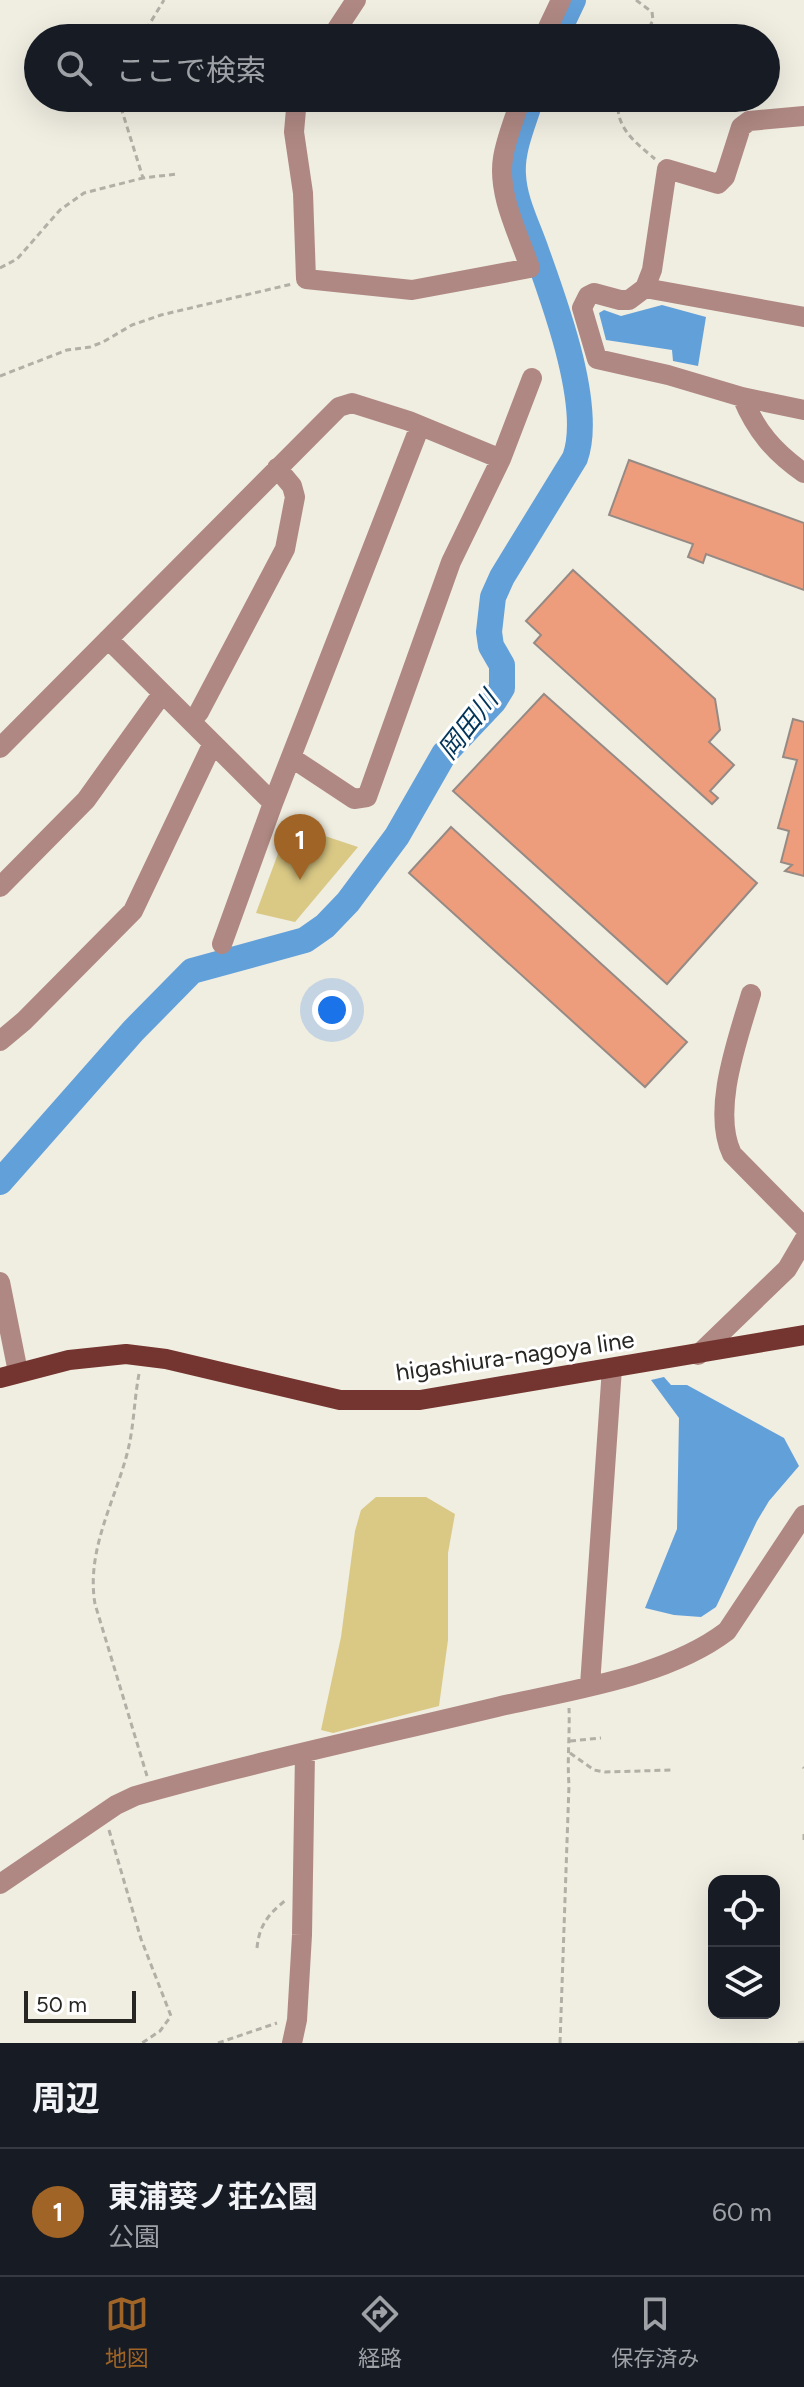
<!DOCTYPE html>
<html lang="ja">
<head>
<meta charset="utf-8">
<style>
	body { margin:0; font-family:Figtree,"Noto Sans JP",sans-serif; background:#242831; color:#f1f3f6 }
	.controls { position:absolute; right:24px; bottom:24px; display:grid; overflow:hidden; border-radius:16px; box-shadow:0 8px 32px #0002 }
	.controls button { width:72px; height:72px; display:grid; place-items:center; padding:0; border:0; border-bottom:2px solid #363941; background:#171b24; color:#f1f3f6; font:40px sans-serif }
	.scale { position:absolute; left:24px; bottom:20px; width:112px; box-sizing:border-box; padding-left:8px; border:4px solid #272622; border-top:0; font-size:22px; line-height:28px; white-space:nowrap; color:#272622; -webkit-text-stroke:6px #fff; paint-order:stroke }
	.you { position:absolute; left:332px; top:1010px; width:28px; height:28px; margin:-20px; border:6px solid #fff; border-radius:50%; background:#1a73e8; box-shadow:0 0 0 12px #1a73e833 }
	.badge { display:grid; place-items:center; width:52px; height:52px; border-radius:50%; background:#a06526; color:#fff; font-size:26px; font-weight:700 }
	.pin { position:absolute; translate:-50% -66px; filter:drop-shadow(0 2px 4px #0008) }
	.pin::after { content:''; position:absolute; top:42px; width:28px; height:24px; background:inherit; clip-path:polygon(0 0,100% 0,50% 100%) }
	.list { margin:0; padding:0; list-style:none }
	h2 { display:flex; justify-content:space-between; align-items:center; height:104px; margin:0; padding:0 32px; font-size:34px }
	h2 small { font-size:26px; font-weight:400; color:#9ea1a6 }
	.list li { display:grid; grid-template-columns:52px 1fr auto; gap:24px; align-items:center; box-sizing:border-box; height:128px; padding:0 32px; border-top:2px solid #363941 }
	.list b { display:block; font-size:30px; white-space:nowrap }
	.list p { margin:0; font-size:26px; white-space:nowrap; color:#9ea1a6 }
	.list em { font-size:26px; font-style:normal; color:#9ea1a6 }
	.icon { flex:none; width:44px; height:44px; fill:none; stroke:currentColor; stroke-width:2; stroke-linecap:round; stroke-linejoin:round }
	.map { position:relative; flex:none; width:804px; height:2043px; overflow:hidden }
	.search { position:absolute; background:#171b24; box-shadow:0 8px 32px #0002; left:24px; right:24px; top:24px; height:88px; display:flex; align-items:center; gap:20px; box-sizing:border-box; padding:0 28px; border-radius:44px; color:#9ea1a6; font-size:30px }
	.sheet { height:232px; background:#171b24 }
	nav { display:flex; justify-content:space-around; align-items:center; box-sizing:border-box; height:112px; border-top:2px solid #363941; background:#171b24; font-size:22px; color:#9ea1a6 }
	nav a { display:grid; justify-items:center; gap:4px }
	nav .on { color:#a06526 }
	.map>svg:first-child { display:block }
	.green { fill:#dac985 }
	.water { fill:#62a0da }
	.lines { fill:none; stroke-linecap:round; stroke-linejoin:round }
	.river { stroke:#62a0da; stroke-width:26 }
	.building { fill:#ee9d7c; stroke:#968a85; stroke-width:2 }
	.path { stroke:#b2afa6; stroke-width:3; stroke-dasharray:6 4; stroke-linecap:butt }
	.minor { stroke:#af8883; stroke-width:20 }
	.major { stroke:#74342f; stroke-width:20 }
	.labels { text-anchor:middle; stroke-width:6; stroke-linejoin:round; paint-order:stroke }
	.street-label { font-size:24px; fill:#272622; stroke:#fff }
	.water-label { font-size:26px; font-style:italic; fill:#033459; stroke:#fff }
</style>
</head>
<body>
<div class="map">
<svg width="804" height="2043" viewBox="0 0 804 2043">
	<rect width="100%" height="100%" fill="#f0ede1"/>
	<!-- green -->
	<path class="green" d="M289,824L358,847L295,922L256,913Z
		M376,1497H426L455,1514L448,1553V1640L439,1706L333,1733L321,1730L341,1637L355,1531L361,1510Z"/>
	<!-- water -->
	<path class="water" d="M662,305L706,317L698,366L673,361L672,350L606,340L599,313L604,310L621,316Z
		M664,1377L671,1385H687L784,1438L799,1466L769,1501L757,1521L716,1607L701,1617L674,1615L645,1608L677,1529L679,1418L651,1380Z"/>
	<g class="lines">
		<!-- river -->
		<path class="river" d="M555,38L573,0
			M0,1182L133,1031L192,971L305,940L325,926L348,902L397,836L444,754L494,701L502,688V665L491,646L489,632L493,597L502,577L575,458C594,406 553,298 534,245C526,223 514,199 513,175C511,149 524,122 531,98"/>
	</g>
	<!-- building -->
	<path class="building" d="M629,460L804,523V590L706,554L703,563L688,557L693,544L609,515Z
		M573,570L715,699L720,730L709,742L734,765L710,791L718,798L712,804L534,643L541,635L526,621Z
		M544,694L757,883L667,984L453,791Z
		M793,719L804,722V876L785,871L792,865L781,862L789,831L778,828L797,760L783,757Z
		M451,827L687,1042L645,1087L409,873Z"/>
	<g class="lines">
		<!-- path -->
		<path class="path" d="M636,0L652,12L653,20L644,38
			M141,38L164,0
			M118,98L143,178L177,174
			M618,98C615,128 634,141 655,159
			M0,268L17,259L60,210L84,193L143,178
			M0,376L67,350L90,347L103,342L132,325L161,315L292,284
			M139,1374C134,1400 134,1428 127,1454C114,1503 86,1551 95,1604L147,1776
			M570,1741L601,1738
			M570,1753L594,1770L605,1772L673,1770
			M803,1767L804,1768
			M109,1830L141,1939L171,2016L160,2031L142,2043
			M804,1834V1842
			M257,1948C259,1926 268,1914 286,1900
			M218,2043L277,2023
			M560,2043L569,1785C567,1759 570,1734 569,1708
			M798,2043L804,2042"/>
		<!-- minor -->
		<path class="minor" d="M331,38L356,0
			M543,38L561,0
			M297,98L294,132L303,193L306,279L412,290L530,268C519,235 497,194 503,158C506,138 515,118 521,98
			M804,116L749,121L741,127L725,177L718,184L667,169L652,270L645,288L629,300H620L594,293L588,296L582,308L597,359L668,375L742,397C756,431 774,452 804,473
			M645,288L804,317
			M742,397L804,410
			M501,459L532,378
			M108,639L273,803
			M191,721L199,712L285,549L295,497L292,486L277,468
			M0,748L339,407L352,403L409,421L501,459L451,562L367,797L354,799L292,758
			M0,887L86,800L162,694
			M222,944L273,803L420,426
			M751,994C738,1039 711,1110 732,1154L804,1227
			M0,1041L24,1021L133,911L212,745
			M0,1282L18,1372
			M698,1355L787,1269L804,1240
			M590,1685L612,1368
			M0,1884L116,1805L135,1796C255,1762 376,1736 497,1707C570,1690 667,1677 727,1631L804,1515
			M292,2043L297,2020L302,1935L305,1753"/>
		<!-- major -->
		<path class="major" d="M0,1378L69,1360L126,1354L166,1359L340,1400H420L804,1335"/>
	</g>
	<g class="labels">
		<!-- street labels -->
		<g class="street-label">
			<text transform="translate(515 1356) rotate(-8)" y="8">higashiura-nagoya line</text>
		</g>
		<!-- water labels -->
		<g class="water-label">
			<text transform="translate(468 725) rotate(-52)" y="9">岡田川</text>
		</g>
	</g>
</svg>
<div class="controls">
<button><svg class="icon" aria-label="locate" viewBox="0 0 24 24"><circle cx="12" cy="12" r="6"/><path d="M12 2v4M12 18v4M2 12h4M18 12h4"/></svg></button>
<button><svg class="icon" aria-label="layers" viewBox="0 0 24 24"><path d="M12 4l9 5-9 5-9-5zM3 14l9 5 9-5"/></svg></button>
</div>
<div class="scale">50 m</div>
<div class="you"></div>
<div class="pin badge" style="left:300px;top:880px">1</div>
<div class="search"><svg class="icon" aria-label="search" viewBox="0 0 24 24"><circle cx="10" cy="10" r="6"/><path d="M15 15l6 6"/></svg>ここで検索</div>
</div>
<section class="sheet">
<h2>周辺<small></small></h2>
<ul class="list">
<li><span class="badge">1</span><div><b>東浦葵ノ荘公園</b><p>公園</p></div><em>60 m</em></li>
</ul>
</section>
<nav>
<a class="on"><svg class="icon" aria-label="map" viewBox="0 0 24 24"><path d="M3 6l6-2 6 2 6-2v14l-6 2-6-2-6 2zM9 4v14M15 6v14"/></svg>地図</a>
<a><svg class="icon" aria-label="directions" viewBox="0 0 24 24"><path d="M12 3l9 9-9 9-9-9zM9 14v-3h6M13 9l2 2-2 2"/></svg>経路</a>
<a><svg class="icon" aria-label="saved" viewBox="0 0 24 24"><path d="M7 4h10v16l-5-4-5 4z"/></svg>保存済み</a>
</nav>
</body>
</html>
